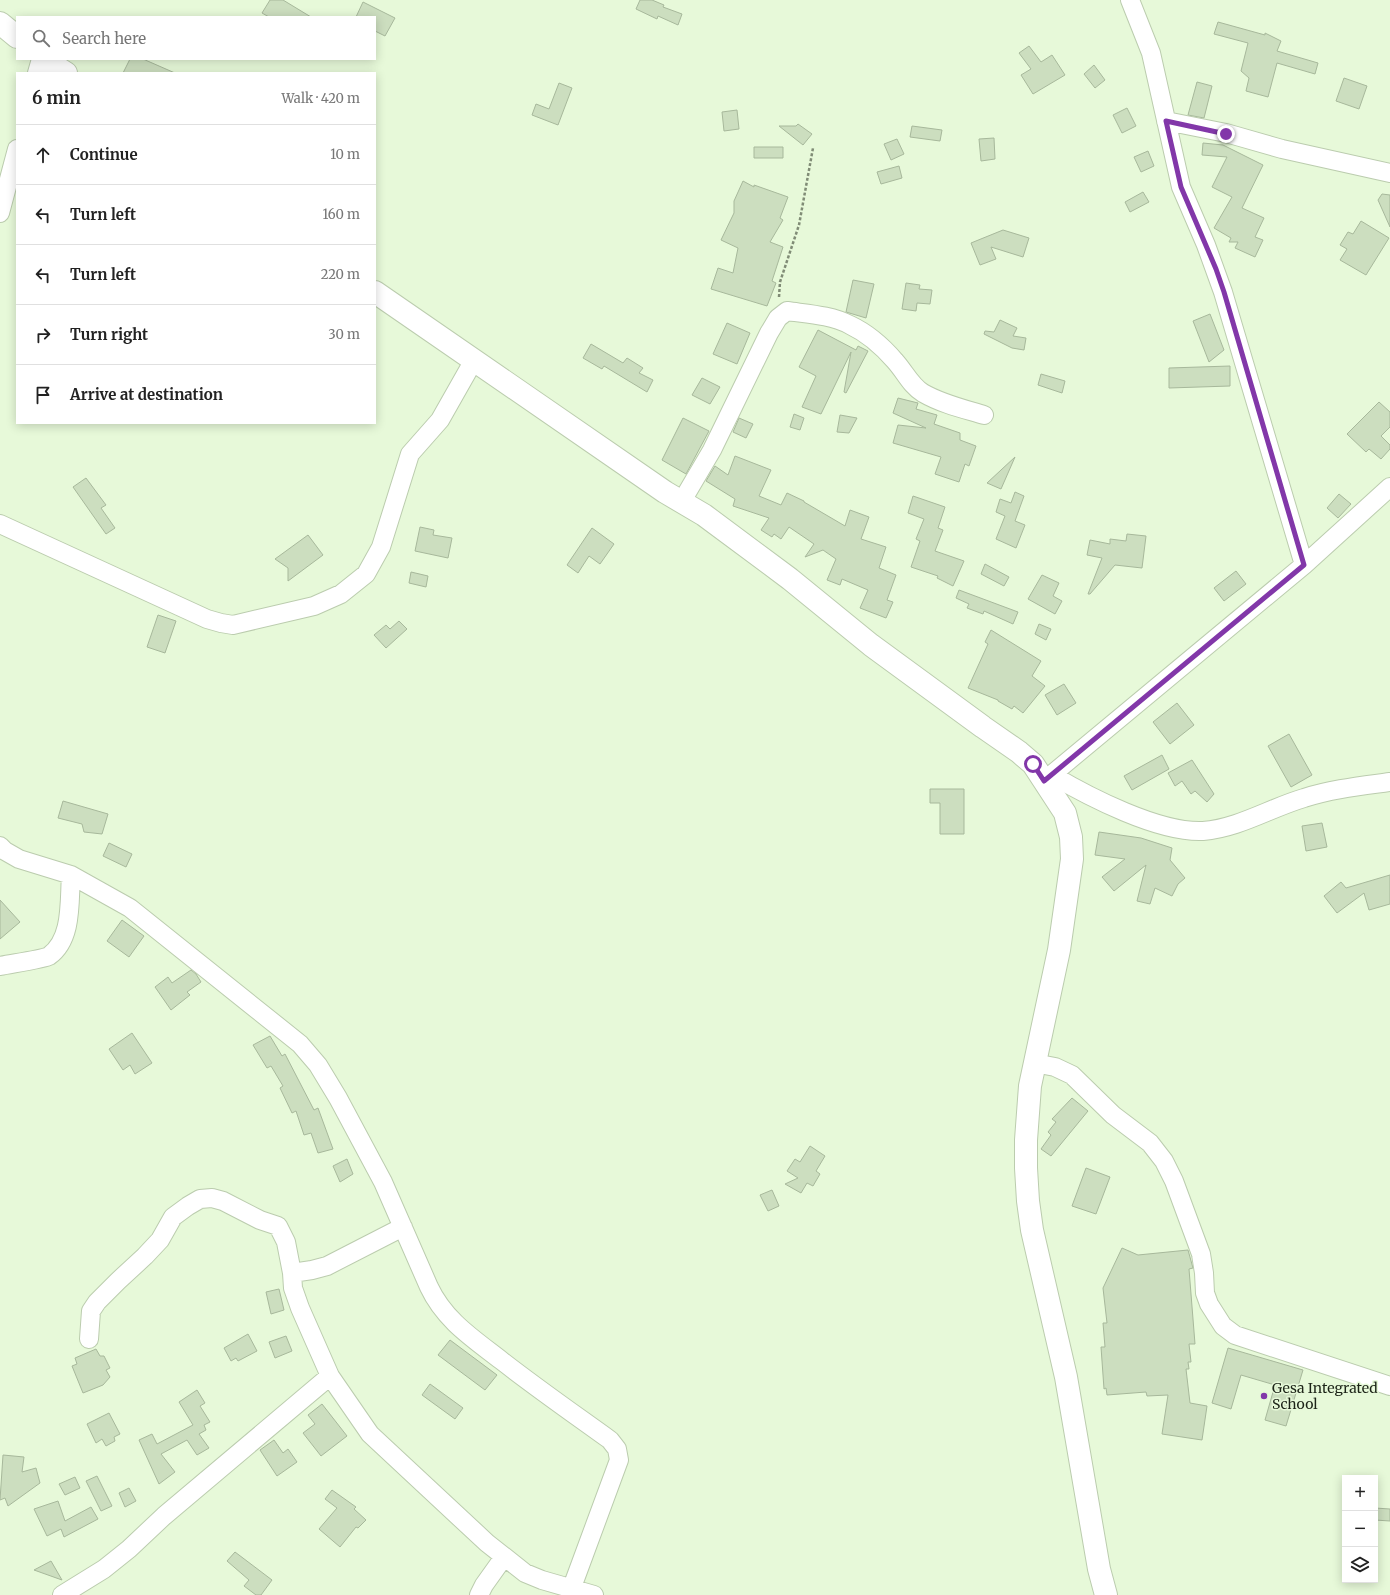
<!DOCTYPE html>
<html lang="en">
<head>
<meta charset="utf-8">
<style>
	body { margin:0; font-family:Merriweather,serif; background:#f2f2f2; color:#222 }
	.controls { position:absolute; right:12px; bottom:12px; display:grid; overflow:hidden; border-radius:0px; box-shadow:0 2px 10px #0003 }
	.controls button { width:36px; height:36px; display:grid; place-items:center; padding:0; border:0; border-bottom:1px solid #e0e0e0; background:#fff; color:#222; font:20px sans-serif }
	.stop { position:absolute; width:12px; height:12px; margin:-9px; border:3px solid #8237a9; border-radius:50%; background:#fff }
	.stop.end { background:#8237a9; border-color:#fff; box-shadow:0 1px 4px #0008 }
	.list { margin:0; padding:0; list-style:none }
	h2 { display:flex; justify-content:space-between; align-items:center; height:52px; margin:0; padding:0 16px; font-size:17px }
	h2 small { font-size:13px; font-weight:400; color:#767676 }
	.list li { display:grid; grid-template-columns:26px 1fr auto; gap:12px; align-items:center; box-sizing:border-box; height:60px; padding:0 16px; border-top:1px solid #e0e0e0 }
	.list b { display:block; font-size:15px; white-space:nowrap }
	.list em { font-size:13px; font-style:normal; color:#767676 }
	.icon { flex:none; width:22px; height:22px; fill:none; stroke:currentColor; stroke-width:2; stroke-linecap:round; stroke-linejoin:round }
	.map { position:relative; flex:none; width:1390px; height:1595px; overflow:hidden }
	.search { position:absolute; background:#fff; box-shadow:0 2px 10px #0003; left:16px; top:16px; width:360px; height:44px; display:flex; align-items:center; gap:10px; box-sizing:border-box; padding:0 14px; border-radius:0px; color:#767676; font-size:15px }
	.panel { position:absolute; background:#fff; box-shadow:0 2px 10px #0003; left:16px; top:72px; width:360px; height:352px; border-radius:0px }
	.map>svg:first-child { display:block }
	.building { fill:#ccdebf; stroke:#a7b89b }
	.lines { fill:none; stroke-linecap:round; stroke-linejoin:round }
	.minor-casing { stroke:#bbccae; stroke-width:20 }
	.major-casing { stroke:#bbccae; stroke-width:24 }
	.path { stroke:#808c76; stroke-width:2.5; stroke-dasharray:3 2; stroke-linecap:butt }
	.minor { stroke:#fff; stroke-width:18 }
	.major { stroke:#fff; stroke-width:22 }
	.route { stroke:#8237a9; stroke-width:5 }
	.poi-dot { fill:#8237a9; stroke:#e7f9d9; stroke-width:1.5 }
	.labels { text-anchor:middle; stroke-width:3; stroke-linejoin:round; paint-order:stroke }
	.poi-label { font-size:14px; fill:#1d2418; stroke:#e7f9d9; text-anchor:start }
</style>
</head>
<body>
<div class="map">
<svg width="1390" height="1595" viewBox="0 0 1390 1595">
	<rect width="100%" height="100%" fill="#e7f9d9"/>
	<!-- building -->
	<path class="building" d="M270,0H283L311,17H269L262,13Z
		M640,0H652L664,5L663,7L682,14L678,25L658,16L657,19L636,9Z
		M363,2L395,18L385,36L375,31V17H356Z
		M1218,22L1265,35V33L1281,41L1277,51L1318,63L1315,74L1277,63L1268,97L1246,91L1249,78L1241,71L1248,43L1214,34Z
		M1029,46L1041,62L1052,55L1065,75L1033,94L1021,75L1031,69L1019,53Z
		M130,59H143L175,73H123Z
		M1094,65L1105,80L1095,88L1084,74Z
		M1344,78L1367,86L1359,109L1336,101Z
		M1197,82L1212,86L1204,118L1188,115Z
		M559,83L572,88L558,125L532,115L536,104L549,109Z
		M1127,108L1136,126L1122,133L1113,115Z
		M737,110L739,129L724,131L722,112Z
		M798,124L812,134L803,145L779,126H796Z
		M912,126L942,130L940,141L910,137Z
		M994,138L995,159L981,161L979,139Z
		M897,139L904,154L891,160L884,144Z
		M1203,143L1223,145L1263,165L1242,208L1264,218L1255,237L1263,240L1255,257L1235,248L1238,242H1229L1231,238L1214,228L1232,197L1212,187L1227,157L1202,155Z
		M754,147H783V158H754Z
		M1148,151L1154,166L1141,172L1134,157Z
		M899,166L902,178L881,184L877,172Z
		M743,181L754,187V185L788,197L780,218L783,220L770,242L783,247L772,281L776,283L767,306L711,289L718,268L733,273L738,248L721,240L734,213V201Z
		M1143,192L1149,202L1130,212L1125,202Z
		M1382,194L1390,195V227L1378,200Z
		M1361,221L1389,238L1366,275L1340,260L1347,249L1340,245L1348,232L1353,234Z
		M1003,230L1029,238L1023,257L991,247L996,259L980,265L971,243Z
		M853,280L874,284L866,318L846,312Z
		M906,283L920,285L919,289L932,290L930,304L917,303L916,311L902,309Z
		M1210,314L1224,350L1209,362L1193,321Z
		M1000,320L1017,328L1013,336L1026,338L1024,350L1012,348L984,334L985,331L994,332Z
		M727,323L750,333L737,364L713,354Z
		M818,330L856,350L858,346L868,351L846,393L844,392L851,352L821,414L802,407L816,376L799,367Z
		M591,344L623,363L627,358L643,368L639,373L653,380L647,392L604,366L602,369L583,358Z
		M1230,366V386L1169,388V368Z
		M1041,374L1065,381L1062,393L1038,385Z
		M702,378L720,387L710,404L692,395Z
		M898,398L918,403L916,409L937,415L934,424L960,433V440L976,446L969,466L965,464L959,482L935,474L941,457L893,443L898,425L926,428L893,413Z
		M1379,402L1390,412V427L1381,436L1390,445V449L1381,459L1369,449L1366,452L1347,434Z
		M794,414L804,418L800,430L790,427Z
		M840,415L857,418L849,433L837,432Z
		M683,418L709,431L686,474L662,460Z
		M739,418L753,424L746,438L733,432Z
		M735,456L771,470L759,496L781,505L787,493L804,501V502L845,526L850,510L869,517L861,539L886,547L879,568L896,575L887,600L893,602L886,618L860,608L868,590L842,579L840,585L827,580L836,559L823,550L805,557L814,544L789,527L781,539L774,534L772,537L761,530L769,518L733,506L735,499L706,481L715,466L728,475Z
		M1015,457L1001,489L987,483Z
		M86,478L106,505L101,508L115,528L106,534L73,487Z
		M1015,492L1024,496L1015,521L1025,525L1016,548L996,539L1005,516L996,512L1000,499L1011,503Z
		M1339,494L1351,504L1338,518L1327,508Z
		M913,496L945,507L938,528L943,530L935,551L964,561L953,586L937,578L938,576L911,567L920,541L916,539L924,519L908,513Z
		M420,527L434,530L433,535L452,538L448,558L415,551Z
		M592,528L614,544L600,564L589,556L578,573L567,565Z
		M1127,534L1146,536L1142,568L1115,565L1090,594H1088L1102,558L1087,555L1090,540L1110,544V539L1126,541Z
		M308,535L323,555L288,581V568L275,559Z
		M985,564L1009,577L1004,586L981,574Z
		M1236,571L1246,584L1224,601L1214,588Z
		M411,572L428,576L426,587L409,583Z
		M1042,575L1059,583L1053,596L1062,601L1055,614L1028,599Z
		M959,590L1018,612L1013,624L984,611L983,614L967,608L969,604L956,598Z
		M158,615L176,621L165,653L147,647Z
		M399,621L407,629L386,648L374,635L386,625L390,629Z
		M1039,624L1051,629L1046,640L1035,634Z
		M991,630L1041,661L1032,676L1045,686L1023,713L1014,706L1012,709L998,701V700L968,688L988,644L985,642Z
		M1064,684L1076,703L1057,715L1045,695Z
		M1177,703L1194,725L1170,744L1153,722Z
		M1289,734L1312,775L1291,787L1268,746Z
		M1162,755L1169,769L1132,790L1124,776Z
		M1192,760L1214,794L1207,802L1195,791L1191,794L1182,781L1175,786L1168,773Z
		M930,789H964V834H940V803H930Z
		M63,801L108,814L102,834L84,832L82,824L58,818Z
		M1322,823L1327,847L1306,851L1302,826Z
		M1099,832L1141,838L1172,848L1170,860L1185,878L1178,884L1172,896L1155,888L1150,904L1137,901L1146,865L1114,891L1102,877L1125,859L1095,855Z
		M109,843L132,854L126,867L103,856Z
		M1390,875V904L1369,910L1364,893L1337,913L1324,896L1341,882L1346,888Z
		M0,900L20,922L0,939Z
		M122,920L144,936L129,957L107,941Z
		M191,970L196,974L201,982L187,992L190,995L171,1010L155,987L168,977L172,983Z
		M132,1033L152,1063L135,1074L130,1065L123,1070L109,1049Z
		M270,1036L282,1056L285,1054L314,1110L318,1108L333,1149L318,1153L311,1133L304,1135L296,1111L292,1113L280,1088L283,1086L271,1066L267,1068L253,1045Z
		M1072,1098L1088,1111L1051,1156L1041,1149L1051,1135L1048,1132L1056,1122L1052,1119Z
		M810,1146L825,1156L816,1171L820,1174L813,1186L807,1183L801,1193L785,1184L798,1178L787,1171L795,1159L800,1162Z
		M347,1159L353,1174L340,1182L333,1166Z
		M1086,1168L1110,1177L1096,1214L1072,1206Z
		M772,1190L779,1206L768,1211L760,1195Z
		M1122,1248L1138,1255L1188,1250L1193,1268L1189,1269L1195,1344H1189L1191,1362H1188L1189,1369H1186L1190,1403L1207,1406L1202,1440L1162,1434L1168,1395L1147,1396L1146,1392L1107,1395L1106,1388L1104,1389L1101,1347H1105L1103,1323H1107L1103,1288Z
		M279,1289L284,1310L271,1314L266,1292Z
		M248,1334L257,1351L238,1361L236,1358L231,1361L224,1348Z
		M286,1336L292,1351L275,1358L269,1342Z
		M450,1340L497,1375L485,1390L438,1355Z
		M1228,1348L1303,1370L1286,1426L1265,1420L1275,1385L1241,1375L1231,1409L1212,1403Z
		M96,1349L100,1356H104L110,1368L106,1370L110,1377L103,1385L83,1393L72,1366L77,1364L75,1358Z
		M430,1384L463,1408L455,1419L422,1395Z
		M197,1390L205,1403L200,1406L210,1422L204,1425L206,1430L199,1434L209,1448L197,1455L187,1440L161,1454L175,1472L159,1484L139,1440L152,1434L157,1444L193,1425L179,1402Z
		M322,1404L347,1436L321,1456L303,1433L315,1424L308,1415Z
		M109,1413L120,1434L114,1437L115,1441L106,1446L102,1439L96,1443L87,1424Z
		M274,1440L283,1453L288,1449L297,1462L277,1476L260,1450Z
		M3,1455L24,1457L22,1472L36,1468L40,1483L8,1506L5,1498L0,1500Z
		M97,1476L112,1506L101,1511L86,1481Z
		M75,1477L80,1488L65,1495L59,1484Z
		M129,1488L136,1501L125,1507L119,1493Z
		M332,1490L356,1507L354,1509L366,1520L358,1528L356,1527L340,1547L319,1529L337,1508L325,1499Z
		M58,1501L65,1521L91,1507L98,1519L64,1537L61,1529L47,1536L34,1509Z
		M1375,1508L1390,1509V1521L1375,1520Z
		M235,1552L272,1580L261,1595H256L244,1586L249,1580L227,1561Z
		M51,1561L62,1580L34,1570Z"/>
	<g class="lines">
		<defs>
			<path id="minor" d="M1130,0L1151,53L1181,187L1206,245L1223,292L1304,565
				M37,73L41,59
				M1166,121L1226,133L1282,149L1390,173
				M0,213L17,149
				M682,501L712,450L769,333L778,318L787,311C808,314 831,315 850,325C867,333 883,347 895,361C905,372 911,386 923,393C942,404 964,409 984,415
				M0,524L207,619L221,623L233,625L314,606L341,594L366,574L381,547L410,454L440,420L474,360
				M1052,775C1089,797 1159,833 1203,831C1239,828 1270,808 1304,798C1332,789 1361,786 1390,782
				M1044,781L1304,565L1390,487
				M0,846L5,851L19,859L71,875L130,908L300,1044L318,1065L338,1098L383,1182L429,1287C445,1321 474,1339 502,1361C538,1389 574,1414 610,1440L617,1449L619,1460L571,1590
				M0,966C9,964 44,959 49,956C73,939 69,901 71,875
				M1034,1063L1055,1067L1072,1075L1113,1115L1150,1143L1164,1161L1174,1181L1201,1254L1204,1273L1205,1293L1209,1304L1223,1326L1235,1335L1390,1386
				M292,1273L312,1270L327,1266L403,1227
				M89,1339L91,1311L97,1302L118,1281L145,1256L160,1240L173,1217L188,1206L200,1199L212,1198L223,1201L260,1220L278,1226L286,1242L292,1273L293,1288L300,1308L330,1376L370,1434L487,1543L525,1573L542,1580L594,1595
				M62,1595L104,1569L129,1549L164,1516L330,1376
				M479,1595L484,1585L504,1557"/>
			<path id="major" d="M0,23L17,37
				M44,59L66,73
				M375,292L665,492L704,515L790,579L871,645L983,727L1019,752L1033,764L1065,813L1071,837L1072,859L1059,950L1030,1086L1026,1140V1168L1028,1201L1032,1230L1066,1377L1099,1569L1106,1595"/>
		</defs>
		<!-- minor casing -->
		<use href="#minor" class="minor-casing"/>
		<!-- major casing -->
		<use href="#major" class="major-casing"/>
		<!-- path -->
		<path class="path" d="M779,297L780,282L799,225L813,148"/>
		<!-- minor -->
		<use href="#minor" class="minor"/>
		<!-- major -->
		<use href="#major" class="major"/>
	</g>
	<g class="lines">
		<!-- route -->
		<path class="route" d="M1033,764L1044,781L1304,565L1224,292L1216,269L1181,187L1166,121L1226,134"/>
	</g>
	<!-- markers -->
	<circle class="poi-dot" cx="1264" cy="1396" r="4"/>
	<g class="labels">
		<!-- poi labels -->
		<g class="poi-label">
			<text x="1272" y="1393">Gesa Integrated<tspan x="1272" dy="16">School</tspan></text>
		</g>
	</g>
</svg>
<div class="controls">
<button>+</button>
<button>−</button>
<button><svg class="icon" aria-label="layers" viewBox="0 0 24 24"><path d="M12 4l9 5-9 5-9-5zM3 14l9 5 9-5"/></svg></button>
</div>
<div class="stop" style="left:1033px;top:764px"></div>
<div class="stop end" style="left:1226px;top:134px"></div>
<div class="search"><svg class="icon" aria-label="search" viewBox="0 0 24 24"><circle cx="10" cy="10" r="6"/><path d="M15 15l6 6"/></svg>Search here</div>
<section class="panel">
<h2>6 min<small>Walk · 420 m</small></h2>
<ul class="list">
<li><svg class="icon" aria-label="ahead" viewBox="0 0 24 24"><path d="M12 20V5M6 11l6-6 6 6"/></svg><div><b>Continue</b></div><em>10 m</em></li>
<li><svg class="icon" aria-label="left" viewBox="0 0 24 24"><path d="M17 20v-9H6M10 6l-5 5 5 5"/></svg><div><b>Turn left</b></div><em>160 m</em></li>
<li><svg class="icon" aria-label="left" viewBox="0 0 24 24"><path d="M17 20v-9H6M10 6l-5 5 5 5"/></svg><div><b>Turn left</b></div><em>220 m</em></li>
<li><svg class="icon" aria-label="right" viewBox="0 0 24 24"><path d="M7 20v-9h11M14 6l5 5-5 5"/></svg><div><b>Turn right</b></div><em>30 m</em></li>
<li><svg class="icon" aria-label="arrive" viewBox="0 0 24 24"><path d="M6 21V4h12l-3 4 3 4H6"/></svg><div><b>Arrive at destination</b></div></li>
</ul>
</section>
</div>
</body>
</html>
